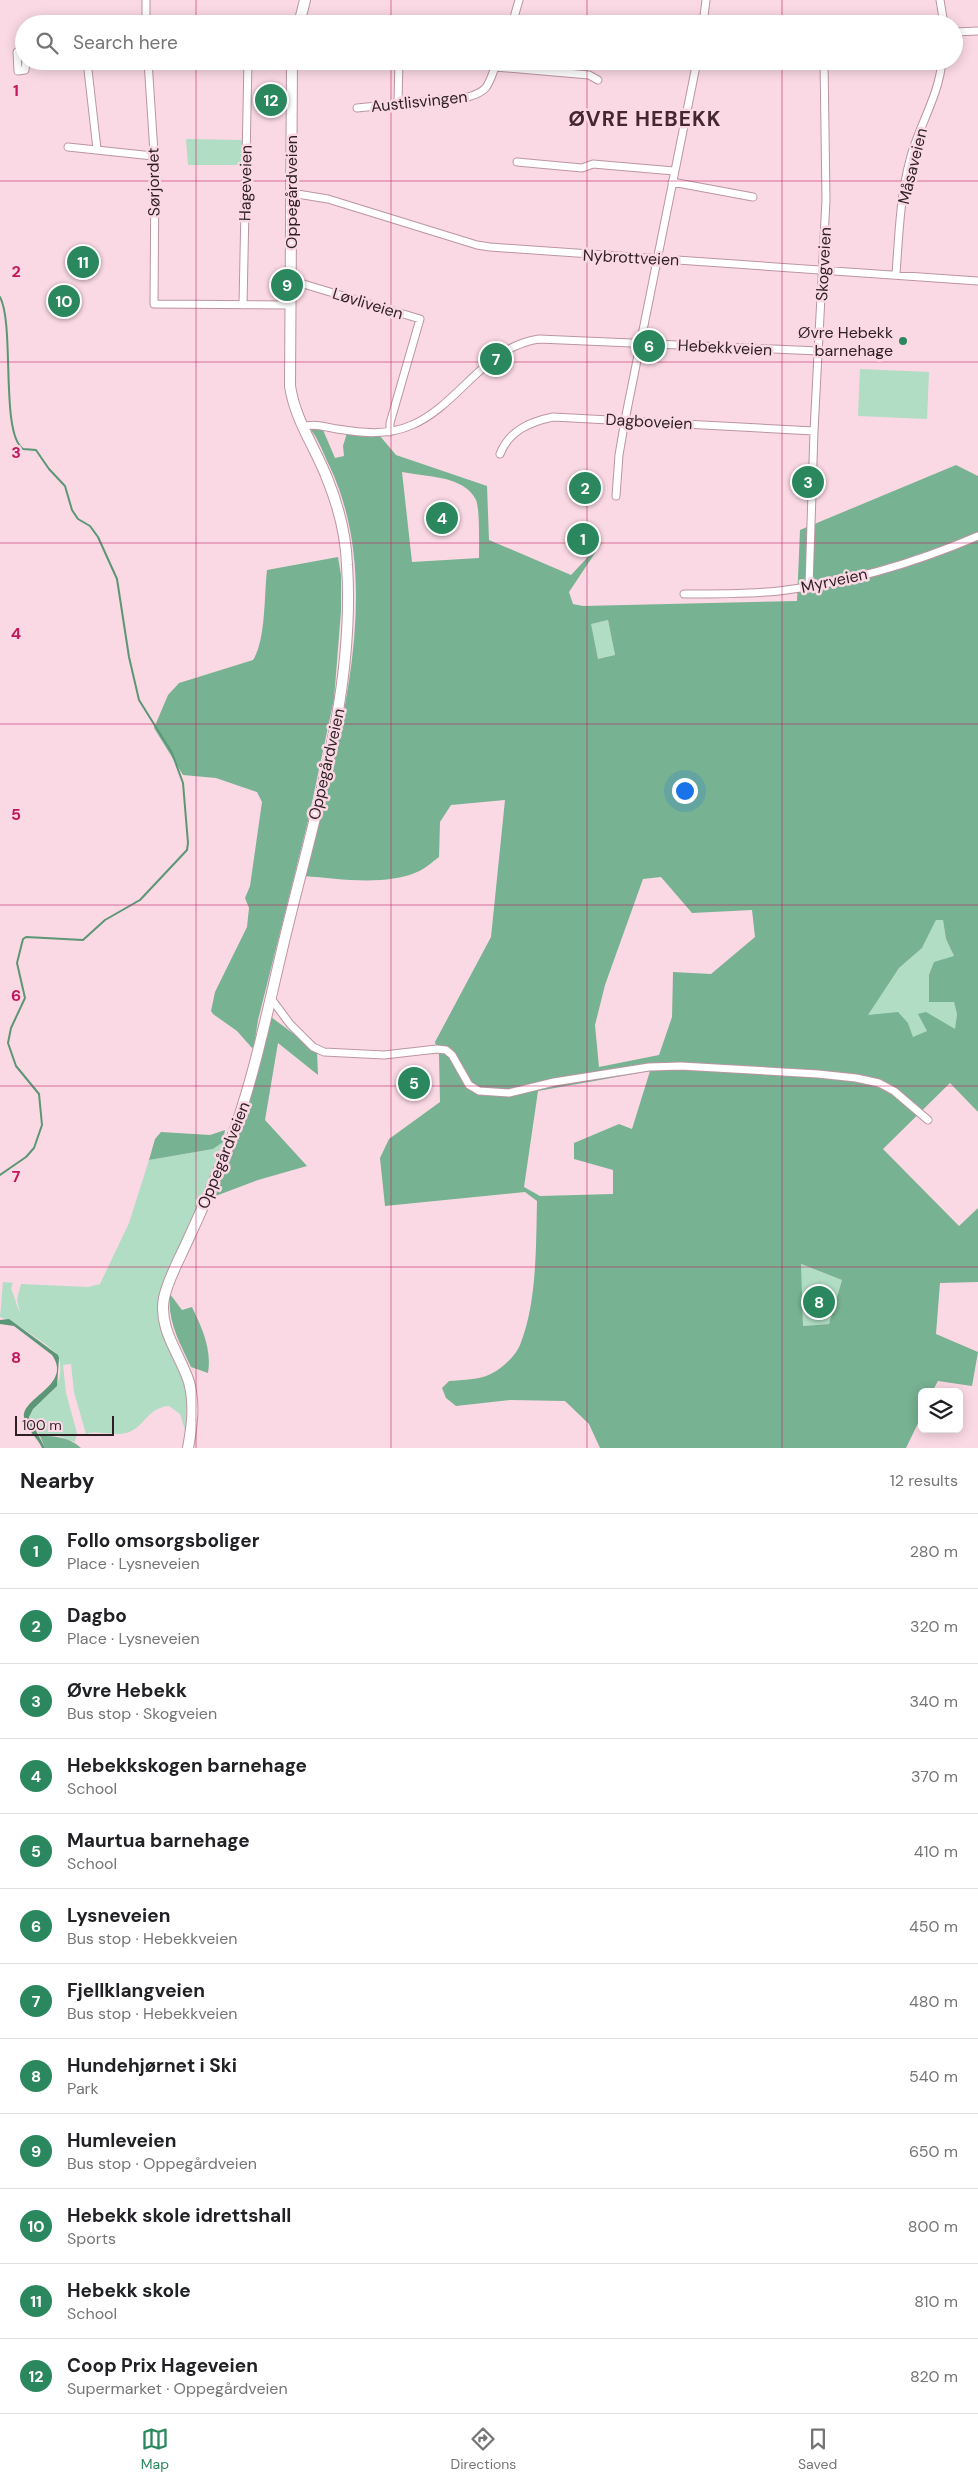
<!DOCTYPE html>
<html lang="en">
<head>
<meta charset="utf-8">
<style>
	body { margin:0; font-family:"DM Sans",sans-serif; background:#f2f2f2; color:#202124 }
	.controls { position:absolute; right:15px; bottom:15px; display:grid; overflow:hidden; border-radius:8px; box-shadow:0 2px 12px #0003 }
	.controls button { width:45px; height:45px; display:grid; place-items:center; padding:0; border:0; border-bottom:1px solid #e0e0e0; background:#fff; color:#202124; font:25px sans-serif }
	.scale { position:absolute; left:15px; bottom:12px; width:99px; box-sizing:border-box; padding-left:5px; border:2px solid #2e1f24; border-top:0; font-size:14px; line-height:18px; white-space:nowrap; color:#2e1f24; -webkit-text-stroke:4px #fad9e4; paint-order:stroke }
	.you { position:absolute; left:684px; top:790px; width:18px; height:18px; margin:-12px; border:4px solid #fff; border-radius:50%; background:#1a73e8; box-shadow:0 0 0 8px #1a73e833 }
	.badge { display:grid; place-items:center; width:32px; height:32px; border-radius:50%; background:#2b875e; color:#fff; font-size:16px; font-weight:700 }
	.pin { position:absolute; translate:-50% -50%; border:2px solid #fff; box-shadow:0 1px 5px #0006 }
	.list { margin:0; padding:0; list-style:none }
	h2 { display:flex; justify-content:space-between; align-items:center; height:65px; margin:0; padding:0 20px; font-size:21px }
	h2 small { font-size:16px; font-weight:400; color:#757577 }
	.list li { display:grid; grid-template-columns:32px 1fr auto; gap:15px; align-items:center; box-sizing:border-box; height:75px; padding:0 20px; border-top:1px solid #e0e0e0 }
	.list b { display:block; font-size:19px; white-space:nowrap }
	.list p { margin:0; font-size:16px; white-space:nowrap; color:#757577 }
	.list em { font-size:16px; font-style:normal; color:#757577 }
	.icon { flex:none; width:28px; height:28px; fill:none; stroke:currentColor; stroke-width:2; stroke-linecap:round; stroke-linejoin:round }
	.map { position:relative; flex:none; width:978px; height:1448px; overflow:hidden }
	.search { position:absolute; background:#fff; box-shadow:0 2px 12px #0003; left:15px; right:15px; top:15px; height:55px; display:flex; align-items:center; gap:12px; box-sizing:border-box; padding:0 18px; border-radius:28px; color:#757577; font-size:19px }
	.sheet { height:965px; background:#fff }
	nav { display:flex; justify-content:space-around; align-items:center; box-sizing:border-box; height:70px; border-top:1px solid #e0e0e0; background:#fff; font-size:14px; color:#757577 }
	nav a { display:grid; justify-items:center; gap:2px }
	nav .on { color:#2b875e }
	.map>svg:first-child { display:block }
	.green { fill:#b0ddc4 }
	.forest { fill:#77b292; fill-rule:evenodd }
	.water { fill:#5b9677 }
	.lines { fill:none; stroke-linecap:round; stroke-linejoin:round }
	.stream { stroke:#5b9677; stroke-width:2 }
	.street-casing { stroke:#bb95a2; stroke-width:9 }
	.secondary-casing { stroke:#bb95a2; stroke-width:12 }
	.street { stroke:#fff; stroke-width:7 }
	.secondary { stroke:#fff; stroke-width:10 }
	.grid { fill:none; stroke:#c2185b; stroke-width:1; stroke-opacity:0.55 }
	.poi-dot { fill:#2b875e; stroke:#fad9e4; stroke-width:2 }
	.labels { text-anchor:middle; stroke-width:5; stroke-linejoin:round; paint-order:stroke }
	.street-label { font-size:16px; fill:#2e1f24; stroke:#fad9e4 }
	.poi-label { font-size:16px; fill:#2e1f24; stroke:#fad9e4; text-anchor:end }
	.district-label { font-size:21px; font-weight:bold; letter-spacing:1px; fill:#452732; stroke:#fad9e4 }
	.grid-label { font-size:16px; text-anchor:middle; font-weight:bold; fill:#c2185b; stroke:#fad9e4; stroke-width:5; stroke-linejoin:round; paint-order:stroke }
</style>
</head>
<body>
<div class="map">
<svg width="978" height="1448" viewBox="0 0 978 1448">
	<rect width="100%" height="100%" fill="#fad9e4"/>
	<!-- green -->
	<path class="green" d="M186,139L242,140L241,165H188Z
		M860,369L929,372L927,419L858,416Z
		M608,620L615,655L598,659L590,624Z
		M936,920H943L946,939L954,956L929,1002H954L957,1014L955,1030L927,1031L913,1038L908,1023L867,1016L899,968L922,948Z
		M223,1142L227,1146L161,1296L188,1395L185,1430L180,1414L169,1406C146,1408 145,1428 126,1433C113,1436 97,1430 86,1434L74,1392L71,1364L63,1365L66,1393L77,1433L75,1442L59,1436H40L29,1415C36,1401 54,1395 59,1379C61,1373 61,1361 58,1356C54,1348 10,1319 0,1317L3,1282L13,1283L11,1288L20,1314L17,1299L21,1284L88,1287L100,1284L129,1223L149,1160L213,1149Z
		M800,1264L842,1280L829,1324L803,1326Z"/>
	<!-- forest -->
	<path class="forest" d="M311,430H323L335,458L344,456L343,446L347,433L380,436L396,455L487,486L489,540L571,575L603,541L569,592L573,604L583,606L797,601L800,530L956,465L978,476V1112L950,1083L883,1149L959,1226L978,1208V1282L940,1283L936,1334L978,1352L972,1386L938,1381L932,1392H922V1415L906,1448H600L589,1424L565,1401L511,1400L456,1406L446,1398L442,1388L449,1381C460,1380 472,1380 483,1377C496,1374 515,1358 520,1345C537,1303 536,1246 537,1201L525,1192L385,1206L380,1158L389,1139L440,1102L439,1055L435,1042L491,937L505,800L451,805L440,822L439,857C432,862 425,869 417,872C386,886 338,879 305,876C335,750 388,591 330,467C324,455 319,440 311,430ZM402,472C425,477 464,475 476,500C480,509 479,546 479,558L412,562ZM608,620L615,655L598,659L591,624ZM661,877L692,913L752,910L755,937L711,974L673,972L672,1017L659,1055L599,1067L595,1025L605,985L643,879ZM936,920H943L946,939L954,956L934,962L929,975V1002H954L957,1014L955,1029L926,1012L918,1014L927,1031L913,1037L908,1023L898,1012L868,1015L899,968L922,948ZM650,1071L632,1129L619,1124L574,1143V1159L613,1170V1194L540,1196L524,1187L538,1091ZM801,1264L842,1280L829,1324L803,1326Z
		M338,557L341,575V611L334,699L308,821L258,1020L254,1046L252,1048L237,1031L213,1014L211,1011L215,992L247,927L249,908L245,898L250,886L262,802L257,792L216,778L183,775L154,728L168,695L179,683L253,660C266,640 264,595 267,570Z
		M271,1017L317,1051L318,1075L278,1043L265,1120L307,1166L258,1180L213,1197Z
		M225,1130L223,1142L213,1149L149,1160L155,1139L161,1132L210,1135Z
		M170,1294L182,1310L192,1307C202,1328 212,1349 208,1373L191,1367C180,1343 167,1321 170,1294Z
		M40,1436C56,1436 69,1437 81,1448H45Z"/>
	<!-- water -->
	<path class="water" d="M9,1319L58,1355L59,1358L57,1386L33,1409L29,1417L45,1448H42C38,1438 25,1428 24,1417C22,1397 73,1385 52,1355L14,1326L0,1324V1320Z"/>
	<g class="lines">
		<!-- stream -->
		<path class="stream" d="M0,297C15,325 0,433 23,449L36,450L49,469L65,486L72,510L78,519L90,526L98,537L117,579L129,657L139,700L172,753L183,783L188,843L187,850L140,900L105,920L83,940L26,937L23,939L17,963L25,998L11,1028L8,1043L16,1066L39,1094L42,1125L34,1148L26,1157L0,1175"/>
		<defs>
			<path id="street" d="M146,0V24
				M940,0L944,24
				M513,21L519,0
				M462,24L514,19L592,24
				M703,24L706,0
				M954,32L978,31
				M24,48L17,52L18,71L25,70L26,61
				M87,61L97,149
				M148,61L155,168L154,304L290,305
				M859,61L942,64
				M398,102L399,61
				M357,108L468,97C488,91 488,86 495,67L589,75L598,80
				M68,147L153,156
				M517,162L582,168L593,164L674,171
				M672,182L753,197
				M291,193L328,199L477,245L490,247L978,281
				M896,274C899,234 900,195 911,156C920,124 939,95 942,61
				M290,280L420,319L390,423V432
				M243,305L248,61
				M303,427C313,423 326,427 337,429C362,433 387,436 412,425C460,404 484,347 539,339L819,351
				M500,454C509,431 529,422 553,417L814,431
				M616,496L619,455L625,420L697,61
				M809,586L814,431L826,200L824,61
				M684,594C715,594 748,594 779,591C847,583 915,563 978,536
				M270,997L290,1024L313,1047L324,1052L384,1055L437,1049L446,1050L452,1055L469,1085L479,1091L509,1093L554,1082L649,1067L681,1066L818,1074L856,1078L879,1083L894,1091L928,1120"/>
			<path id="secondary" d="M299,24L305,0
				M188,1448C192,1426 195,1405 189,1382C180,1354 158,1329 164,1298C168,1279 179,1260 187,1242C204,1205 221,1168 235,1129C258,1063 271,993 288,925C317,807 355,687 347,565C346,536 338,505 327,478C315,447 295,420 290,386L292,61"/>
		</defs>
		<!-- street casing -->
		<use href="#street" class="street-casing"/>
		<!-- secondary casing -->
		<use href="#secondary" class="secondary-casing"/>
		<!-- street -->
		<use href="#street" class="street"/>
		<!-- secondary -->
		<use href="#secondary" class="secondary"/>
	</g>
	<!-- grid -->
	<path class="grid" d="M196,0V24M391,0V24M587,0V24M782,0V24M196,61V1448M391,61V1448M587,61V1448M782,61V1448M0,181H978M0,362H978M0,543H978M0,724H978M0,905H978M0,1086H978M0,1267H978"/>
	<!-- markers -->
	<circle class="poi-dot" cx="903" cy="341" r="5"/>
	<g class="labels">
		<!-- street labels -->
		<g class="street-label">
			<text transform="translate(419 101) rotate(-6)" y="6">Austlisvingen</text>
			<text transform="translate(912 166) rotate(-76)" y="6">Måsaveien</text>
			<text transform="translate(153 182) rotate(-91)" y="6">Sørjordet</text>
			<text transform="translate(245 183) rotate(-89)" y="6">Hageveien</text>
			<text transform="translate(291 192) rotate(-90)" y="6">Oppegårdveien</text>
			<text transform="translate(631 257) rotate(3)" y="6">Nybrottveien</text>
			<text transform="translate(823 264) rotate(-87)" y="6">Skogveien</text>
			<text transform="translate(368 303) rotate(17)" y="6">Løvliveien</text>
			<text transform="translate(725 347) rotate(3)" y="6">Hebekkveien</text>
			<text transform="translate(649 421) rotate(3)" y="6">Dagboveien</text>
			<text transform="translate(834 580) rotate(-12)" y="6">Myrveien</text>
			<text transform="translate(326 764) rotate(-77)" y="6">Oppegårdveien</text>
			<text transform="translate(223 1155) rotate(-68)" y="6">Oppegårdveien</text>
		</g>
		<!-- poi labels -->
		<g class="poi-label">
			<text x="893" y="338">Øvre Hebekk<tspan x="893" dy="18">barnehage</tspan></text>
		</g>
		<!-- district labels -->
		<g class="district-label">
			<text x="645" y="126">ØVRE HEBEKK</text>
		</g>
	</g>
	<g class="grid-label">
		<text x="16" y="96">1</text>
		<text x="16" y="277">2</text>
		<text x="16" y="458">3</text>
		<text x="16" y="639">4</text>
		<text x="16" y="820">5</text>
		<text x="16" y="1001">6</text>
		<text x="16" y="1182">7</text>
		<text x="16" y="1363">8</text>
	</g>
</svg>
<div class="controls">
<button><svg class="icon" aria-label="layers" viewBox="0 0 24 24"><path d="M12 4l9 5-9 5-9-5zM3 14l9 5 9-5"/></svg></button>
</div>
<div class="scale">100 m</div>
<div class="you"></div>
<div class="pin badge" style="left:583px;top:539px">1</div>
<div class="pin badge" style="left:585px;top:488px">2</div>
<div class="pin badge" style="left:808px;top:482px">3</div>
<div class="pin badge" style="left:442px;top:518px">4</div>
<div class="pin badge" style="left:414px;top:1083px">5</div>
<div class="pin badge" style="left:649px;top:346px">6</div>
<div class="pin badge" style="left:496px;top:359px">7</div>
<div class="pin badge" style="left:819px;top:1302px">8</div>
<div class="pin badge" style="left:287px;top:285px">9</div>
<div class="pin badge" style="left:64px;top:301px">10</div>
<div class="pin badge" style="left:83px;top:262px">11</div>
<div class="pin badge" style="left:271px;top:100px">12</div>
<div class="search"><svg class="icon" aria-label="search" viewBox="0 0 24 24"><circle cx="10" cy="10" r="6"/><path d="M15 15l6 6"/></svg>Search here</div>
</div>
<section class="sheet">
<h2>Nearby<small>12 results</small></h2>
<ul class="list">
<li><span class="badge">1</span><div><b>Follo omsorgsboliger</b><p>Place · Lysneveien</p></div><em>280 m</em></li>
<li><span class="badge">2</span><div><b>Dagbo</b><p>Place · Lysneveien</p></div><em>320 m</em></li>
<li><span class="badge">3</span><div><b>Øvre Hebekk</b><p>Bus stop · Skogveien</p></div><em>340 m</em></li>
<li><span class="badge">4</span><div><b>Hebekkskogen barnehage</b><p>School</p></div><em>370 m</em></li>
<li><span class="badge">5</span><div><b>Maurtua barnehage</b><p>School</p></div><em>410 m</em></li>
<li><span class="badge">6</span><div><b>Lysneveien</b><p>Bus stop · Hebekkveien</p></div><em>450 m</em></li>
<li><span class="badge">7</span><div><b>Fjellklangveien</b><p>Bus stop · Hebekkveien</p></div><em>480 m</em></li>
<li><span class="badge">8</span><div><b>Hundehjørnet i Ski</b><p>Park</p></div><em>540 m</em></li>
<li><span class="badge">9</span><div><b>Humleveien</b><p>Bus stop · Oppegårdveien</p></div><em>650 m</em></li>
<li><span class="badge">10</span><div><b>Hebekk skole idrettshall</b><p>Sports</p></div><em>800 m</em></li>
<li><span class="badge">11</span><div><b>Hebekk skole</b><p>School</p></div><em>810 m</em></li>
<li><span class="badge">12</span><div><b>Coop Prix Hageveien</b><p>Supermarket · Oppegårdveien</p></div><em>820 m</em></li>
</ul>
</section>
<nav>
<a class="on"><svg class="icon" aria-label="map" viewBox="0 0 24 24"><path d="M3 6l6-2 6 2 6-2v14l-6 2-6-2-6 2zM9 4v14M15 6v14"/></svg>Map</a>
<a><svg class="icon" aria-label="directions" viewBox="0 0 24 24"><path d="M12 3l9 9-9 9-9-9zM9 14v-3h6M13 9l2 2-2 2"/></svg>Directions</a>
<a><svg class="icon" aria-label="saved" viewBox="0 0 24 24"><path d="M7 4h10v16l-5-4-5 4z"/></svg>Saved</a>
</nav>
</body>
</html>
